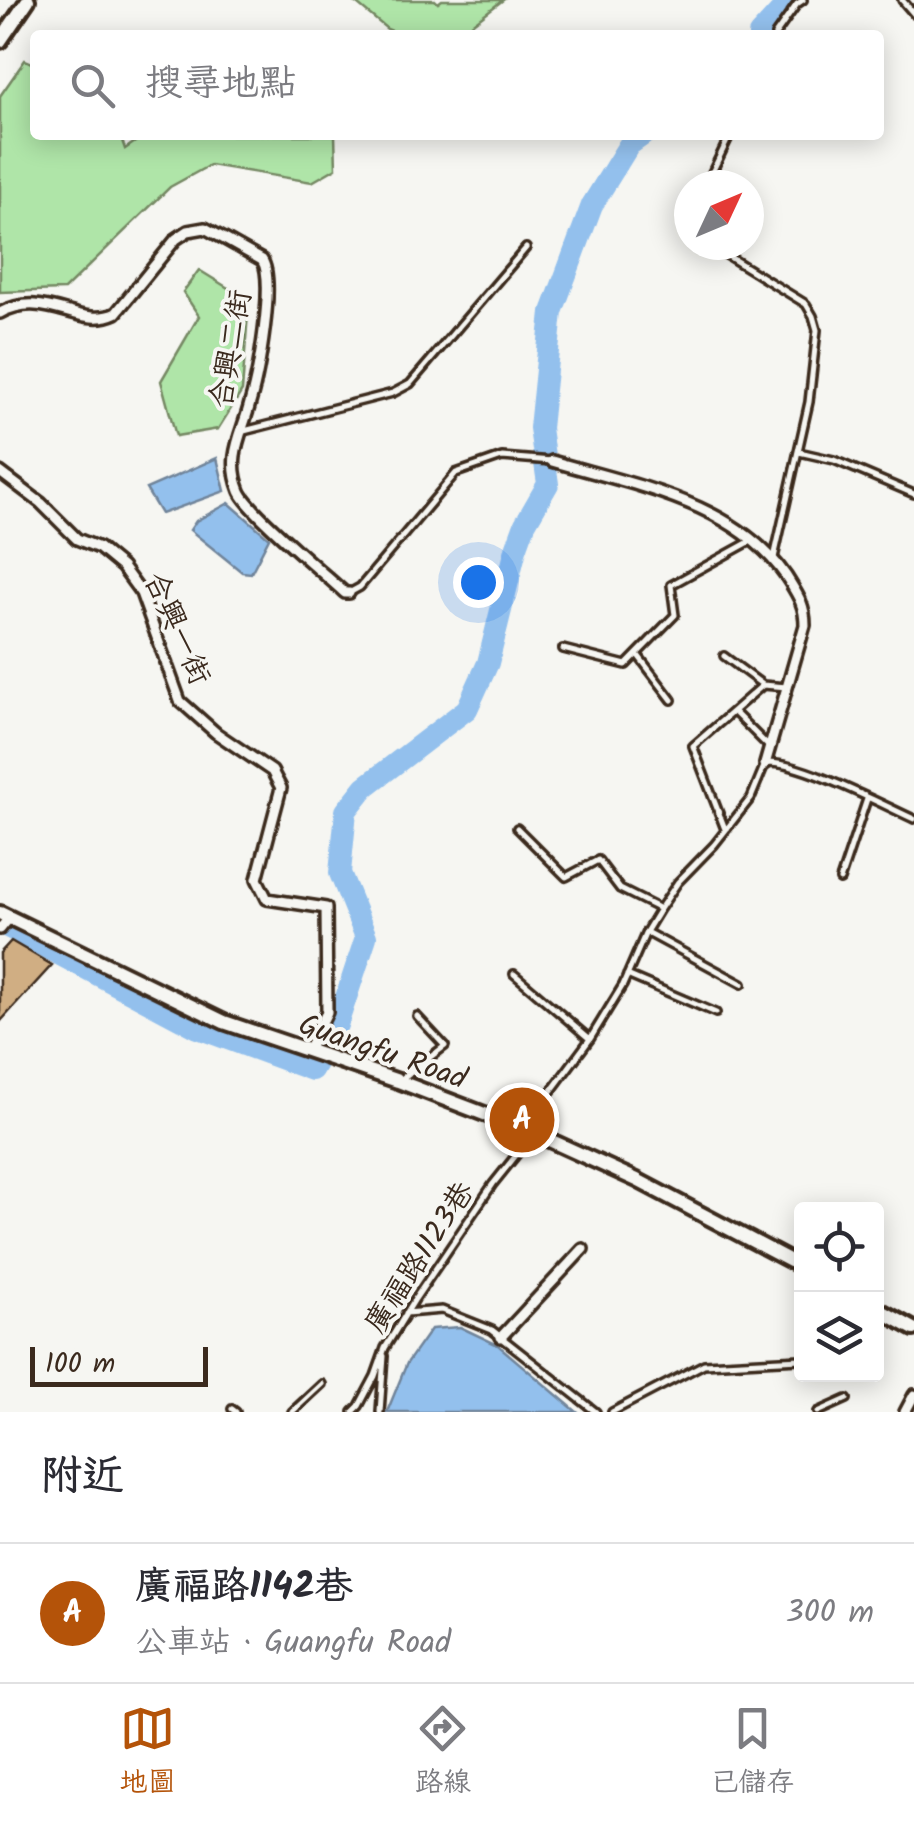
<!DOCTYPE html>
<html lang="zh-TW">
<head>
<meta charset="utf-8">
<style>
	body { margin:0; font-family:Kalam,"LXGW WenKai TC",sans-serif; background:#f2f2f3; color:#2b2b33 }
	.controls { position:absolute; right:30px; bottom:30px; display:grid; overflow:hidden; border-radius:10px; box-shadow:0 5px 25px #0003 }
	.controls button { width:90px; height:90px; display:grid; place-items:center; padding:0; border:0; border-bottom:2px solid #e1e1e2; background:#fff; color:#2b2b33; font:50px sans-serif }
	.compass { position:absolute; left:674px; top:170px; width:90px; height:90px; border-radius:50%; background:#fff; box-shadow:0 5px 25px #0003; rotate:46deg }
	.scale { position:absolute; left:30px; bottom:25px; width:178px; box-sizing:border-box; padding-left:10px; border:5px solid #3b2a1e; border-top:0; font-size:28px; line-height:35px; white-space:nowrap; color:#3b2a1e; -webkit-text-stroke:8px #f6f6f2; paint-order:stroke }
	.you { position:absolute; left:478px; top:582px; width:35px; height:35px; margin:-25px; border:8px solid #fff; border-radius:50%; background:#1a73e8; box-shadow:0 0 0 15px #1a73e833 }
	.badge { display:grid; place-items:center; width:65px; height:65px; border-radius:50%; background:#b45309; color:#fff; font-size:32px; font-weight:700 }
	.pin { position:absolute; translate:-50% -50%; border:5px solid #fff; box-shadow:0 2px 10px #0006 }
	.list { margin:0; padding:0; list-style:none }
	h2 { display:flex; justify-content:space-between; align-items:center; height:130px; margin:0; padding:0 40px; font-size:42px }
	h2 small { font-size:32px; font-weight:400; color:#7c7c81 }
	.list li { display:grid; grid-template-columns:65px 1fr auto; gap:30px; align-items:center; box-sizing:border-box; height:140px; padding:0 40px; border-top:2px solid #e1e1e2 }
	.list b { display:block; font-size:38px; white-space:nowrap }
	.list p { margin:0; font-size:32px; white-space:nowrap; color:#7c7c81 }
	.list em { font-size:32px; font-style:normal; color:#7c7c81 }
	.icon { flex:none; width:55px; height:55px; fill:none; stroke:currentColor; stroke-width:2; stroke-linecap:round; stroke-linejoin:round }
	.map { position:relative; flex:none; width:914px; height:1412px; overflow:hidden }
	.search { position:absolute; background:#fff; box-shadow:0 5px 25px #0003; left:30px; right:30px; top:30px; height:110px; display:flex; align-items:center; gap:25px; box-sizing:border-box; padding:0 35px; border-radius:10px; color:#7c7c81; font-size:38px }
	.sheet { height:270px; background:#fff }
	nav { display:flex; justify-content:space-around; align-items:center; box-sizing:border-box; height:140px; border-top:2px solid #e1e1e2; background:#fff; font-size:28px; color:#7c7c81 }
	nav a { display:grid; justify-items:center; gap:5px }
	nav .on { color:#b45309 }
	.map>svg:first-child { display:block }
	.green { fill:#afe5a8; stroke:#758863; stroke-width:2.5 }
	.water { fill:#93c0ed; stroke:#70849a; stroke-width:2.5 }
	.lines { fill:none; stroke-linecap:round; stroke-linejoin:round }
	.river { stroke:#93c0ed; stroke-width:22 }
	.building { fill:#d0ae83; stroke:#3b2a1e; stroke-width:2.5 }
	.lane-casing { stroke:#3b2a1e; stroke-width:12 }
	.street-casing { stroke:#3b2a1e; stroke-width:16 }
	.secondary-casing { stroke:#3b2a1e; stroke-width:20 }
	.lane { stroke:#f6f6f2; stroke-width:5 }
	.street { stroke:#f6f6f2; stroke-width:9 }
	.secondary { stroke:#f6f6f2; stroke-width:12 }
	.labels { text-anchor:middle; stroke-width:8; stroke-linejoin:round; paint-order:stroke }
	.street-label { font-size:30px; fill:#3b2a1e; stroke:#f6f6f2 }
</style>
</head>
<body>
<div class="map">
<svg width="914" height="1412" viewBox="0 0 914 1412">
	<rect width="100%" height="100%" fill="#f6f6f2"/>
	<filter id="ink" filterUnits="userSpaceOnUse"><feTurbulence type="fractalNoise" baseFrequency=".01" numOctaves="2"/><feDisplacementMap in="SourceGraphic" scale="20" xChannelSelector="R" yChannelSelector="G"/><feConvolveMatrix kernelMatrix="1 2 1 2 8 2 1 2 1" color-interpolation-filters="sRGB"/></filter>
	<g filter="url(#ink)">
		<!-- green -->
		<path class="green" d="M352,0H435L438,3L442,0H503L457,35H402L387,29Z
			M25,60L35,64V135H120L125,149L145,135H335L336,168L312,182L210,165L170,187L64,290L0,292V96Z
			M199,270L249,301L242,391L218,429L176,436L161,381L199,316L183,292Z"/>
		<!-- water -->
		<path class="water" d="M217,458L225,491L161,514L146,489Z
			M229,503L269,538L251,573L242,572L190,530L196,521Z
			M460,1327L498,1345L577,1412H387L407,1363L431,1329Z"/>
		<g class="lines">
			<!-- river -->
			<path class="river" d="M759,35L791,0
				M0,923L198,1028L312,1070L335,1031L366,937L340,873L346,811L365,787L467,709L488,663L516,549L525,524L548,484L540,428L552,312L592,205L629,145L643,135"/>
		</g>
		<!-- building -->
		<path class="building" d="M11,941L52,965L0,1022V953Z"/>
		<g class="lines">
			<defs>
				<path id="lane" d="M902,0L914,14
					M775,35L797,4L803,0
					M706,185L730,135
					M710,245L806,304L813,316L817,330L809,402L774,558
					M244,431L393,393L410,384L526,248
					M799,452L834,460L914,494
					M349,593L360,587L456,473L502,457L552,461
					M563,649L626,665L675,615L671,585L751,541
					M637,654L672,700
					M724,656L763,685L787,687
					M733,711L769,747
					M517,828L566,877L598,860L620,889L660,909
					M725,829L693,746L763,685
					M840,880L867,799
					M646,932L742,984
					M514,974L590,1039
					M627,975L716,1013
					M400,1080L445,1046L417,1016
					M406,1313L442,1310L492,1330L596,1412
					M232,1409L236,1412
					M292,1412L322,1384
					M353,1412L359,1406L375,1376L385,1348L415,1299L493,1184L534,1133L549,1094L590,1039L623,985L646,932L660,909L678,882L714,845L751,798L765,764C791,757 885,806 914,819
					M380,1412L384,1356
					M612,1412L704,1364L801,1359
					M818,1412L847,1399"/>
				<path id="street" d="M0,313C46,288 80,330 116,313L176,239L188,231L205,228L262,260C276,280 258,376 250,403C242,435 226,456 240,491C248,511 325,574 345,593H349
					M552,461C633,485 735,502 786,576C797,594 805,604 805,625L765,764
					M0,472L41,503L77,539L99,548L122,567L141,593L180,701L216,733L272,771L281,788L257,879L267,899L326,908L327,1012L308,1051
					M0,929L10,917
					M501,1337L583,1249
					M905,1412L914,1395"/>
				<path id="secondary" d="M0,41L28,0
					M0,913L224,1022L398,1081L534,1133L637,1180L802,1267
					M876,1308L914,1329"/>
			</defs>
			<!-- lane casing -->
			<use href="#lane" class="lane-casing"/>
			<!-- street casing -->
			<use href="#street" class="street-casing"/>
			<!-- secondary casing -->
			<use href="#secondary" class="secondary-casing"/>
			<!-- lane -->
			<use href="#lane" class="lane"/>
			<!-- street -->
			<use href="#street" class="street"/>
			<!-- secondary -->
			<use href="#secondary" class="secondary"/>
		</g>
	</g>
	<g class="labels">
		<!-- street labels -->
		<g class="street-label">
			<text transform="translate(230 349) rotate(-80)" y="10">合興二街</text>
			<text transform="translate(178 628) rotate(66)" y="10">合興一街</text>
			<text transform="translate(383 1051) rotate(19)" y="10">Guangfu Road</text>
			<text transform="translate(419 1257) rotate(-57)" y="10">廣福路1123巷</text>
		</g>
	</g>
</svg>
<div class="controls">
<button><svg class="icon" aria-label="locate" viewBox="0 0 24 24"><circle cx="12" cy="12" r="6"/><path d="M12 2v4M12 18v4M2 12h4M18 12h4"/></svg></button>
<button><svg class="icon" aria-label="layers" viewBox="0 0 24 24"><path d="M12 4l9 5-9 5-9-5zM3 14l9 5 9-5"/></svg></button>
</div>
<svg class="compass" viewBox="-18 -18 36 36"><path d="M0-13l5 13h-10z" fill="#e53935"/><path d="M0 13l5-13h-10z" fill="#7c7c81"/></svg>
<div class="scale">100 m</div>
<div class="you"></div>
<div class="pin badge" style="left:522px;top:1120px">A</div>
<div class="search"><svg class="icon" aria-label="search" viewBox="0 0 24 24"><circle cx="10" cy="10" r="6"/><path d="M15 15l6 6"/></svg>搜尋地點</div>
</div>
<section class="sheet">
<h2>附近<small></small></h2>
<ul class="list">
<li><span class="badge">A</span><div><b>廣福路1142巷</b><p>公車站 · Guangfu Road</p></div><em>300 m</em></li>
</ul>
</section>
<nav>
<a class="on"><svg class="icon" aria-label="map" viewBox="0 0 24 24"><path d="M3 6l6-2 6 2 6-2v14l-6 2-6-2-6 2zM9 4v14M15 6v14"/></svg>地圖</a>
<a><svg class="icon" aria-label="directions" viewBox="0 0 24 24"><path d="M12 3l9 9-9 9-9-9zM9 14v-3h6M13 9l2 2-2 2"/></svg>路線</a>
<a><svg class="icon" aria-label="saved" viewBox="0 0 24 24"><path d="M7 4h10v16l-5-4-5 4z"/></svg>已儲存</a>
</nav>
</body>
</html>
